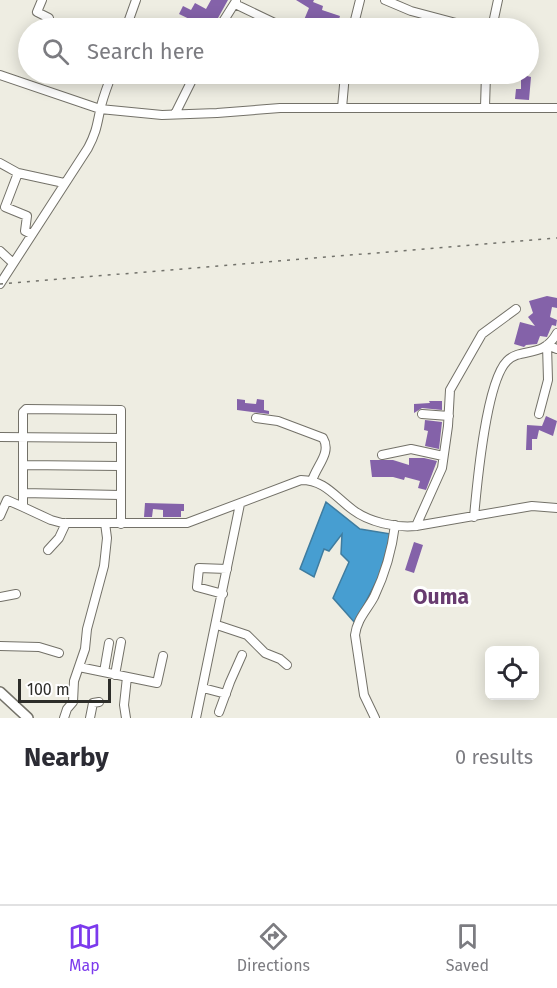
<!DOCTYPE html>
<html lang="en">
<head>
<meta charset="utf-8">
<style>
	body { margin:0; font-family:"Fira Sans",sans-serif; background:#f7f7f7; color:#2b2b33 }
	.controls { position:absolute; right:18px; bottom:18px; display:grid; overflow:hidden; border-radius:9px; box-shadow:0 3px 15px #0003 }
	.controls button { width:54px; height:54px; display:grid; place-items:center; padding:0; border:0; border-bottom:2px solid #e1e1e2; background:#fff; color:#2b2b33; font:30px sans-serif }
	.scale { position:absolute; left:18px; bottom:15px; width:93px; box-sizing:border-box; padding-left:6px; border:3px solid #2d2d29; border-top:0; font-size:16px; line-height:21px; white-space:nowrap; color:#2d2d29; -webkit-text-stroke:4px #fff; paint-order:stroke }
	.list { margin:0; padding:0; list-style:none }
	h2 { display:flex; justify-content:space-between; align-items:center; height:78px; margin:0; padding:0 24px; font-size:26px }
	h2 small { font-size:20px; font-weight:400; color:#7c7c81 }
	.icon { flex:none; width:33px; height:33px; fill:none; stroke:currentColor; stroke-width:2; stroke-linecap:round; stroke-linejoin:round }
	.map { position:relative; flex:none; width:557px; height:718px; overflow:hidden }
	.search { position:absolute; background:#fff; box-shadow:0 3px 15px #0003; left:18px; right:18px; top:18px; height:66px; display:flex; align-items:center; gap:15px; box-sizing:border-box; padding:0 21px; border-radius:33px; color:#7c7c81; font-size:22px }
	.sheet { height:186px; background:#fff }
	nav { display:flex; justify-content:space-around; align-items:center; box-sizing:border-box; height:84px; border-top:2px solid #e1e1e2; background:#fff; font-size:16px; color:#7c7c81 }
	nav a { display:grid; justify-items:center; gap:3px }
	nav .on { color:#7c3aed }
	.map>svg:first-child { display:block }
	.water { fill:#479ed1; stroke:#3f7c9f; stroke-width:1.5 }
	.building { fill:#8462a9 }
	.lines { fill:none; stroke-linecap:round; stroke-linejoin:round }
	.minor-casing { stroke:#737168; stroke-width:10 }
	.major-casing { stroke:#737168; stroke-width:12 }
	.minor { stroke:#fff; stroke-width:8 }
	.major { stroke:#fff; stroke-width:9 }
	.rail { stroke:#72726b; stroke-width:1.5; stroke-dasharray:3 6; stroke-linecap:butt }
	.labels { text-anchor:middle; stroke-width:6; stroke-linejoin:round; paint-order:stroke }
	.quarter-label { font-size:21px; font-weight:bold; fill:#683b70; stroke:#fff }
</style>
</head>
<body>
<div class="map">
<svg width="557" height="718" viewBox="0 0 557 718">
	<rect width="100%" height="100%" fill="#eeede2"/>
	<!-- water -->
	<path class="water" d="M326,502L360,529L391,534L380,574L355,623L333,598L349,562L341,554L342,534L329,551L324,549L314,577L300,569Z"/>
	<!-- building -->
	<path class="building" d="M211,0H228L213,27L210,26L208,28L179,14L183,6L191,10L195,3L206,9Z
		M296,0H314L313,2L323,6L322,10L340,16L337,26L317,19L313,28L301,27L309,8Z
		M523,75L531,77L529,100L515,99L516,89H521V77Z
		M547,296L557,298V308L552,307L550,317L557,320L556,326L552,325L547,337L540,336L537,344L526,345L524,347L514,344L520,322L535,326L528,317L533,313L529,301Z
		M237,399L245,400V403L256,404L257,399L264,400V410L269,411V414L237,410Z
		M429,401H442V410L422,408L414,413V404L430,403Z
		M546,416L557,421L553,436L539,430L537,439H532V450H526L527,425L542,426Z
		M425,420L442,422L439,449L425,446L428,431L424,430Z
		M409,458H424L437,461L426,490L418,488L420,481L405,477L404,480L393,477H372L370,460H393L409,465Z
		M145,503L184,504V511H181V517H163V510L153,509L152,517H144Z
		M414,542L423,545L414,573L405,570Z"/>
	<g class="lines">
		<defs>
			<path id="minor" d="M42,0L37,12L49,18L50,24L49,28
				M385,0L411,11L475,28
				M235,4L279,25L281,28
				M126,28L136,0
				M219,28L236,1
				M353,28L360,0
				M492,28L498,0
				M0,75L100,109L162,115L217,113L280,108H557
				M485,107L486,74
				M342,108L345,74
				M175,114L195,74
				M0,163L18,173L64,183
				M18,173L5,207L27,216L25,231L31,234
				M0,251L13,263
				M0,284L88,148C97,131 97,124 101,106C104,95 108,84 112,74
				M422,414L449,416
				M539,414L548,380L547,345L557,349
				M256,418L278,421L323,438C332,453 316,466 312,481
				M0,437L121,438
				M382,455L411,449L443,456
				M23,465L120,466
				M23,493L120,495
				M0,516L7,500L23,507
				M474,517C477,484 486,382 507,361C521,347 543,359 557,333
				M121,524V410L26,409L23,412V507L51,520L62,523H187L301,480C325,480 335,497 353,510C369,522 395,528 416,526L532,506L557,508
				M416,526L442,468L448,426L450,390L482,334L516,309
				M48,550L59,538L66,523
				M223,594L197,587L199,568L227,569
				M0,597L16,594
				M217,625L247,635L265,653L280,659L287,665
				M0,646L39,647L59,653
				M79,667L157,683L163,656
				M104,672L109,643
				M115,675L121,642
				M203,688L226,694
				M219,712L230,682L242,655
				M64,718L67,709L73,702L74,681L85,649L87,629L104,566L107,538L105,523
				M90,718L93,703L99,702
				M126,718L124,705L127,677
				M196,718L240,504
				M375,718L364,695L355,635C357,619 367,610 374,597C385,574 392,550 395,525"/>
			<path id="major" d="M0,692L28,718"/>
		</defs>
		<!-- minor casing -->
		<use href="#minor" class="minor-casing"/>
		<!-- major casing -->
		<use href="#major" class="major-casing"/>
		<!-- minor -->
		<use href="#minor" class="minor"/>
		<!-- major -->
		<use href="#major" class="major"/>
		<!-- rail -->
		<path class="rail" d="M0,284L557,238"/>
	</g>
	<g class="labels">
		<!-- quarter labels -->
		<g class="quarter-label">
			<text x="441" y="604">Ouma</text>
		</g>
	</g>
</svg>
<div class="controls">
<button><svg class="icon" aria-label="locate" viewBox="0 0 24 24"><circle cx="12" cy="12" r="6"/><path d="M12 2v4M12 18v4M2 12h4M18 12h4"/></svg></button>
</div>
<div class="scale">100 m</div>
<div class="search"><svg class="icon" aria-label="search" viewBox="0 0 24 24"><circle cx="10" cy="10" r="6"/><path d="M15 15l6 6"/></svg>Search here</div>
</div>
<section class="sheet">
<h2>Nearby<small>0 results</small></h2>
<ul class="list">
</ul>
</section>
<nav>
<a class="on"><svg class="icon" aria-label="map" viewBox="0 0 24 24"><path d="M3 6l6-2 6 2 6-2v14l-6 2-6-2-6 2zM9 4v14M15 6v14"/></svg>Map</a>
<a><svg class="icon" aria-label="directions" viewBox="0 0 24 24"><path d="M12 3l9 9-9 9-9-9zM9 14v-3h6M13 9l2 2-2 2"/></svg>Directions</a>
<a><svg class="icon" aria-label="saved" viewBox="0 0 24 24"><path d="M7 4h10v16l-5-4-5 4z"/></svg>Saved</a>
</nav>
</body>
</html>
